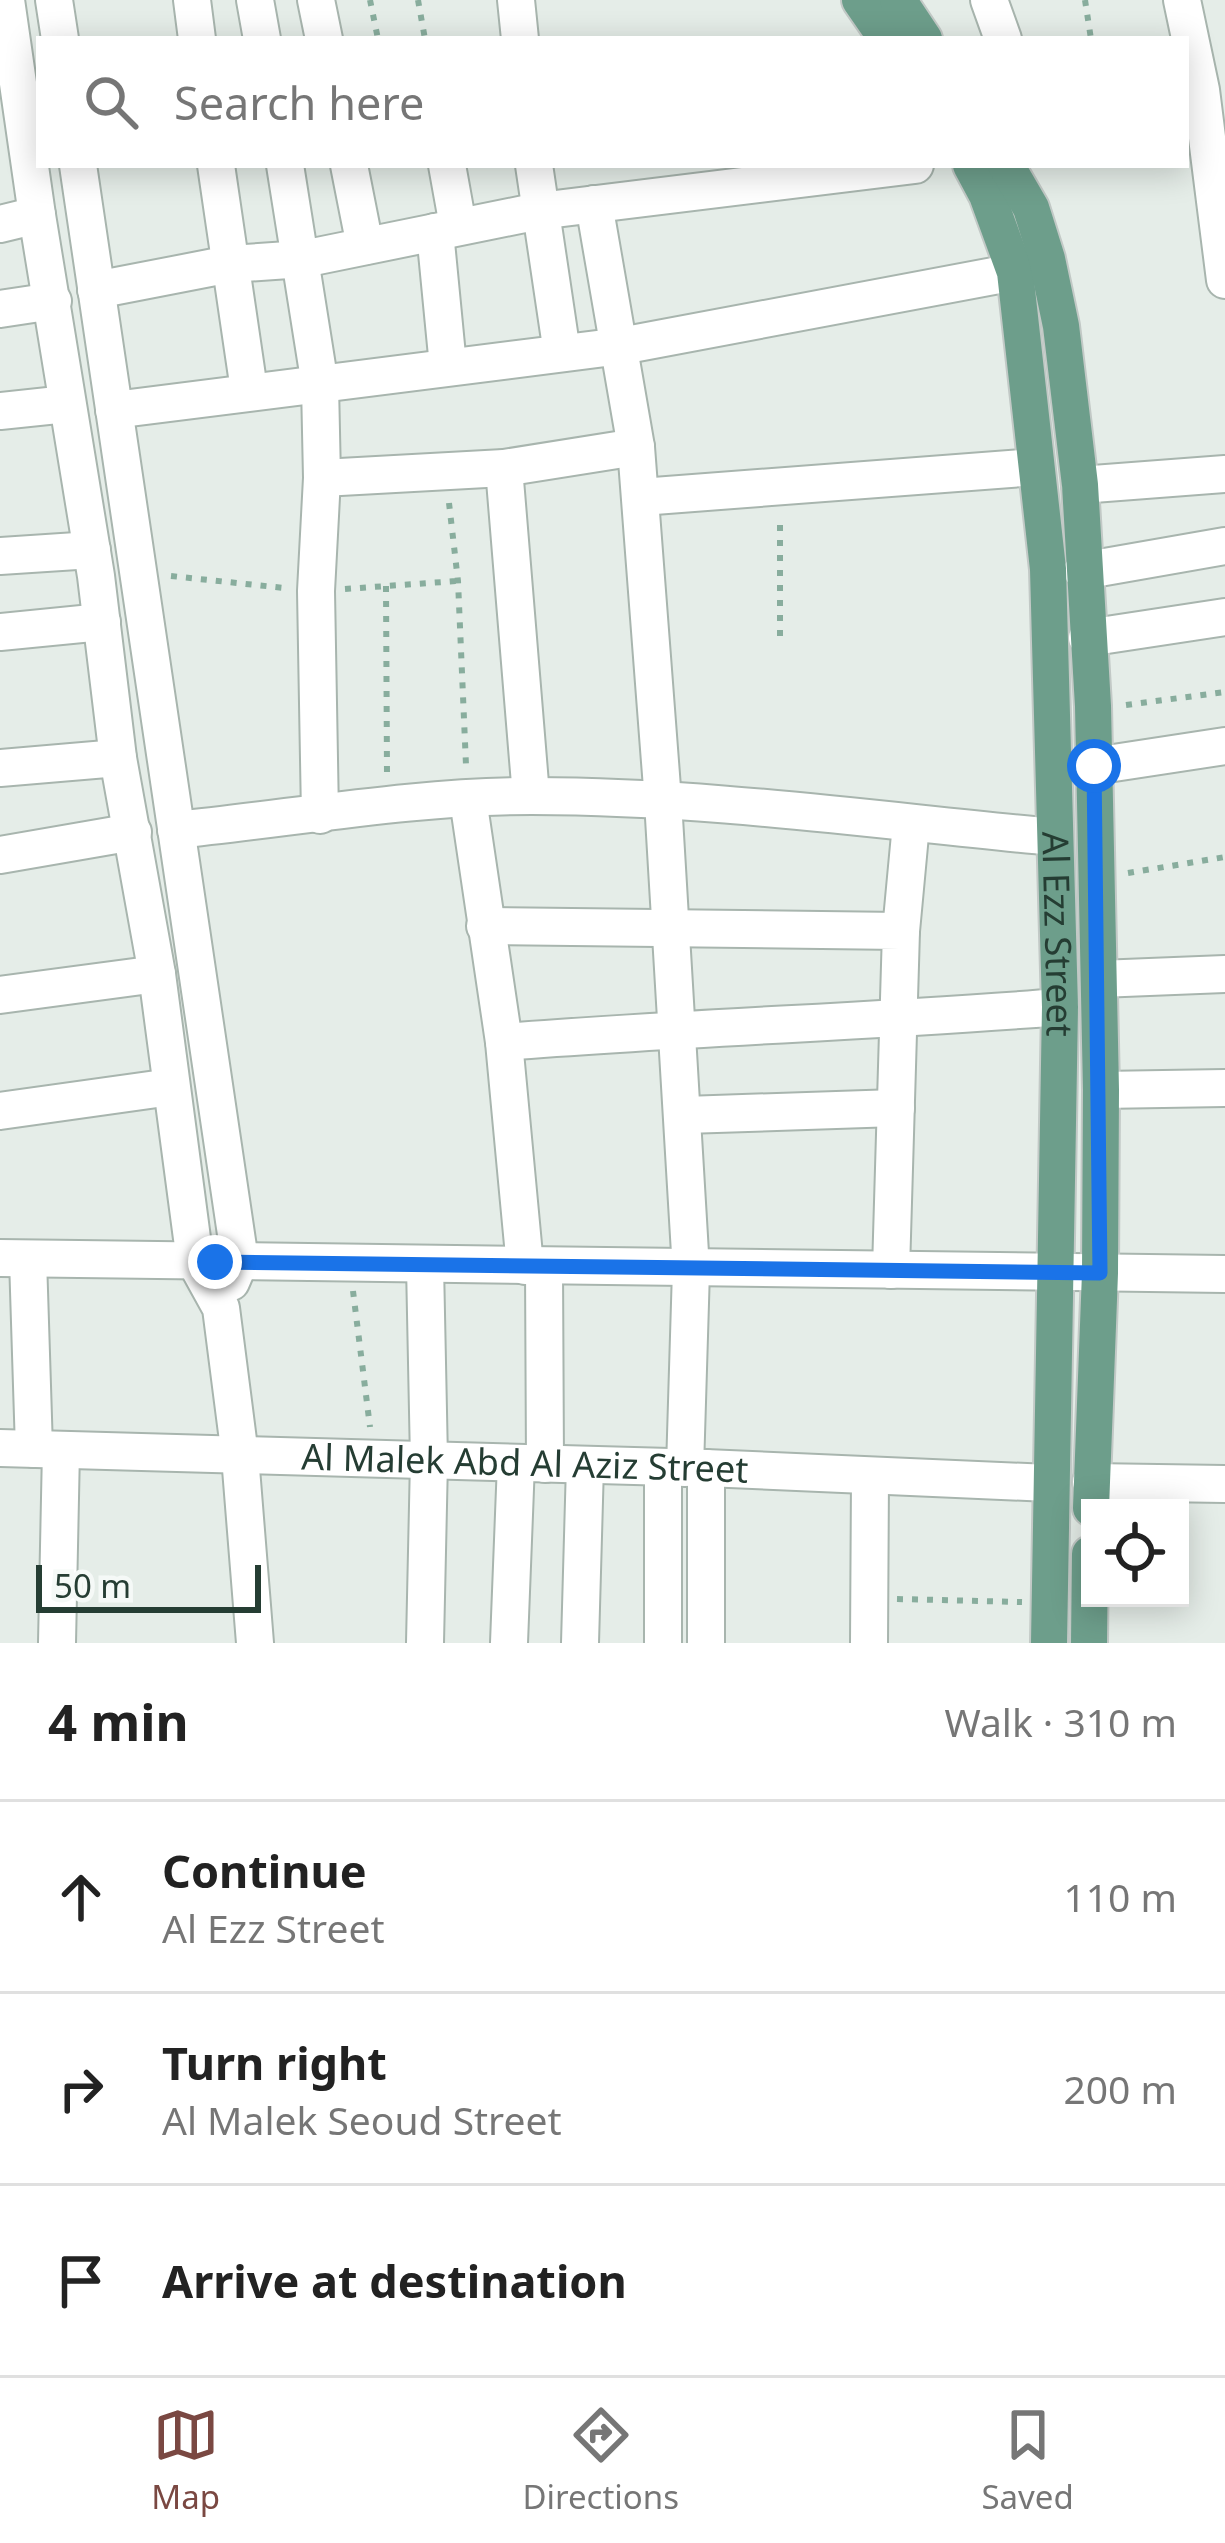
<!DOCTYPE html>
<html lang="en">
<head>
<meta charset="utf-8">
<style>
	body { margin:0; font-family:"Noto Sans",sans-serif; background:#f2f2f2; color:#222 }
	.controls { position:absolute; right:36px; bottom:36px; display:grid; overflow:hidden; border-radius:0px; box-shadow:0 6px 30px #0003 }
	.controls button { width:108px; height:108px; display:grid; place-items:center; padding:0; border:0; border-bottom:3px solid #e0e0e0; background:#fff; color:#222; font:60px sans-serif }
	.scale { position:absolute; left:36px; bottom:30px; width:225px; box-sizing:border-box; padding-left:12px; border:6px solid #253d33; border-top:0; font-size:33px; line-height:42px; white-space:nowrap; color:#253d33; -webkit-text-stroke:9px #f5f9f7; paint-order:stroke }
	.stop { position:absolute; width:36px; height:36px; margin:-27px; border:9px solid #1a73e8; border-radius:50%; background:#fff }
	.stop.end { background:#1a73e8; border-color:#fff; box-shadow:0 3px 12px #0008 }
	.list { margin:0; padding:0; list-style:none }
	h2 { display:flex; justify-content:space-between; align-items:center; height:156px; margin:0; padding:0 48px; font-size:51px }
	h2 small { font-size:39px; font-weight:400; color:#767676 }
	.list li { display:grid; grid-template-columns:78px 1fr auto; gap:36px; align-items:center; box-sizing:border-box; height:192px; padding:0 48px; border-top:3px solid #e0e0e0 }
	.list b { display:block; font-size:45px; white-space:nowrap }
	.list p { margin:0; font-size:39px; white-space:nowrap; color:#767676 }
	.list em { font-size:39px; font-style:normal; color:#767676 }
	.icon { flex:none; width:66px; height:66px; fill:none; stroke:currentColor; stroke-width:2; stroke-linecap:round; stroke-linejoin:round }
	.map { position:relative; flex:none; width:1225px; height:1643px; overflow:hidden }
	.search { position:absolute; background:#fff; box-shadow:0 6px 30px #0003; left:36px; right:36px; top:36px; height:132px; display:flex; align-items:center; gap:30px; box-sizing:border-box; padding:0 42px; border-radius:0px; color:#767676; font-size:45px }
	.sheet { height:732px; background:#fff }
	nav { display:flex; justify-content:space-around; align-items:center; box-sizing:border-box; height:168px; border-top:3px solid #e0e0e0; background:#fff; font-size:33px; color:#767676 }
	nav a { display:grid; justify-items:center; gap:6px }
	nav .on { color:#7a4842 }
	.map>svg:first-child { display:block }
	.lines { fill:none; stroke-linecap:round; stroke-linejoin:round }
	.minor-casing { stroke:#a8b5ae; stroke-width:40 }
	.major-casing { stroke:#c2c9c6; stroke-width:40 }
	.path { stroke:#88ad9d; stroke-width:6; stroke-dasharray:6 9; stroke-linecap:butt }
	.minor { stroke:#fff; stroke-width:36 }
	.major { stroke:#6d9e8b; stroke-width:36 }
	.route { stroke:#1a73e8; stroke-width:15 }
	.labels { text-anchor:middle; stroke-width:12; stroke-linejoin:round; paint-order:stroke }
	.street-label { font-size:36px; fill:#253d33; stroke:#f5f9f7 }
</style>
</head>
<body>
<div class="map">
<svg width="1225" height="1643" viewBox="0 0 1225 1643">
	<rect width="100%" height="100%" fill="#e5ede8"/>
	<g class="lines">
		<defs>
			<g id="minor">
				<path d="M6,0L37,215L96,576L118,758L157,974L195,1261L221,1308L240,1456L255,1643"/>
				<path d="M54,0L60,39"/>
				<path d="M192,0L197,39"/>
				<path d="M255,0L262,39"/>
				<path d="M316,0L324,39"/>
				<path d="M516,0L520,39"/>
				<path d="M989,0L1003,39"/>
				<path d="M1182,0L1201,90L1225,280"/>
				<path d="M78,165L240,1261L231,1282"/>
				<path d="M216,165L249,390"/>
				<path d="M285,165L320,385L322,478L316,591L320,815"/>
				<path d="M349,165L365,246"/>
				<path d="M447,165L458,226"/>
				<path d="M534,165L562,353"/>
				<path d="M594,204L636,447L663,801L691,1270L685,1468"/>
				<path d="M0,224L37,215"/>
				<path d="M435,232L448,366"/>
				<path d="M96,290L230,264L303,259L539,211L915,165"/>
				<path d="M0,309L53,301"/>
				<path d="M114,410L621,346L1015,272"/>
				<path d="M0,411L67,404"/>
				<path d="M504,468L531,796"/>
				<path d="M322,478L504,468L636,447"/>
				<path d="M1080,485L1225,474"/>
				<path d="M641,497L1036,467"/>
				<path d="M0,556L92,550"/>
				<path d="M1082,571L1225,546"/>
				<path d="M0,632L102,622"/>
				<path d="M1087,638L1225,617"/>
				<path d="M1094,766L1225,746"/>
				<path d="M0,768L118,758"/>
				<path d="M468,799L504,1042L525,1266"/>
				<path d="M176,830C294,818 414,796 532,796C706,796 881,821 1053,837"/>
				<path d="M0,855L133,832"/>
				<path d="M485,926L901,931L891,1270"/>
				<path d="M901,931L911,824"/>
				<path d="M1099,979L1225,974"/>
				<path d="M0,995L157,974"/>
				<path d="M504,1042C689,1027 874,1022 1060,1007"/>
				<path d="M1101,1090L1225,1088"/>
				<path d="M0,1111L171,1087"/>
				<path d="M685,1115L896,1108"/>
				<path d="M0,1258L1225,1274"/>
				<path d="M28,1259L34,1449"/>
				<path d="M425,1265L429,1460L425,1643"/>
				<path d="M544,1267L545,1464"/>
				<path id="s1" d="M0,1448L706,1468L1049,1483"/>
				<path d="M1091,1482L1225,1484"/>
				<path d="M57,1643L61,1450"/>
				<path d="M509,1643L516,1463"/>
				<path d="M580,1643L585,1465"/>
				<path d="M663,1643V1468"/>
				<path d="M706,1643V1468"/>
				<path d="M869,1643L870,1477"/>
			</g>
			<g id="major">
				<path d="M860,0L887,39"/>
				<path d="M898,0L924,39"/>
				<path id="s2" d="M971,165L987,195L1015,272L1048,569L1060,1007L1049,1643"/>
				<path d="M1006,165L1031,208L1047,259L1061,326L1080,485L1093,706L1101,1090L1100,1273L1091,1508"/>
				<path d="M1089,1643L1090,1554"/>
			</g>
		</defs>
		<!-- minor casing -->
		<use href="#minor" class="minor-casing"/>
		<!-- major casing -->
		<use href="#major" class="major-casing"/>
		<!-- path -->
		<path class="path" d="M370,0L378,39
			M418,0L425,39
			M1085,0L1091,39
			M449,503L458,581L466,765
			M171,576L284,588
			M386,586L387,775
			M345,589L457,581
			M780,636V519
			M1126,705L1225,692
			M1128,873L1225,857
			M353,1291L370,1427
			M897,1599L1022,1602"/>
		<!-- minor -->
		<use href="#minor" class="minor"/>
		<!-- major -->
		<use href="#major" class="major"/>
	</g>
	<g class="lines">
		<!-- route -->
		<path class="route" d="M215,1262L1100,1273L1094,766"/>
	</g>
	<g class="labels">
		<!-- street labels -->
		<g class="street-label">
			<text dy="13" stroke="none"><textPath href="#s2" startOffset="780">Al Ezz Street</textPath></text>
			<text dy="13" stroke="none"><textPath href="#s1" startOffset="525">Al Malek Abd Al Aziz Street</textPath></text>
		</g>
	</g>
</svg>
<div class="controls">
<button><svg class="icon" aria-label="locate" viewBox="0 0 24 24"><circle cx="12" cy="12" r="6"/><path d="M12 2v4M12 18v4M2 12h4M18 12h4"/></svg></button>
</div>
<div class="scale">50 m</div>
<div class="stop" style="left:1094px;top:766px"></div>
<div class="stop end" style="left:215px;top:1262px"></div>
<div class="search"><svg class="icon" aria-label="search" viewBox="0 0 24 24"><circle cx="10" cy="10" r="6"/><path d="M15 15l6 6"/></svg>Search here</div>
</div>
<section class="sheet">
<h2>4 min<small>Walk · 310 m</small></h2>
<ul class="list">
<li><svg class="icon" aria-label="ahead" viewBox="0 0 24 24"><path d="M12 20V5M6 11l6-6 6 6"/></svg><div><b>Continue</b><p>Al Ezz Street</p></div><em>110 m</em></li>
<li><svg class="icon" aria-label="right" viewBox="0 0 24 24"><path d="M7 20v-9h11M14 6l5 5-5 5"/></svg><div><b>Turn right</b><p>Al Malek Seoud Street</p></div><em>200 m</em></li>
<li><svg class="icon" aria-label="arrive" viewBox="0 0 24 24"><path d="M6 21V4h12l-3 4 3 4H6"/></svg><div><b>Arrive at destination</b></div></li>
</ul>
</section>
<nav>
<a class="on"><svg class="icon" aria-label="map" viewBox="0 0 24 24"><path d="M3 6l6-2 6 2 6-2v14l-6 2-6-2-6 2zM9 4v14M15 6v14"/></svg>Map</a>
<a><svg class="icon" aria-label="directions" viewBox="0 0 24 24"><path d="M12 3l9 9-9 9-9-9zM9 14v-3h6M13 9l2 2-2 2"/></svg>Directions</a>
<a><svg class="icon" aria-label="saved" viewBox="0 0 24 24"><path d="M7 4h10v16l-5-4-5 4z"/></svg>Saved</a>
</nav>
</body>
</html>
